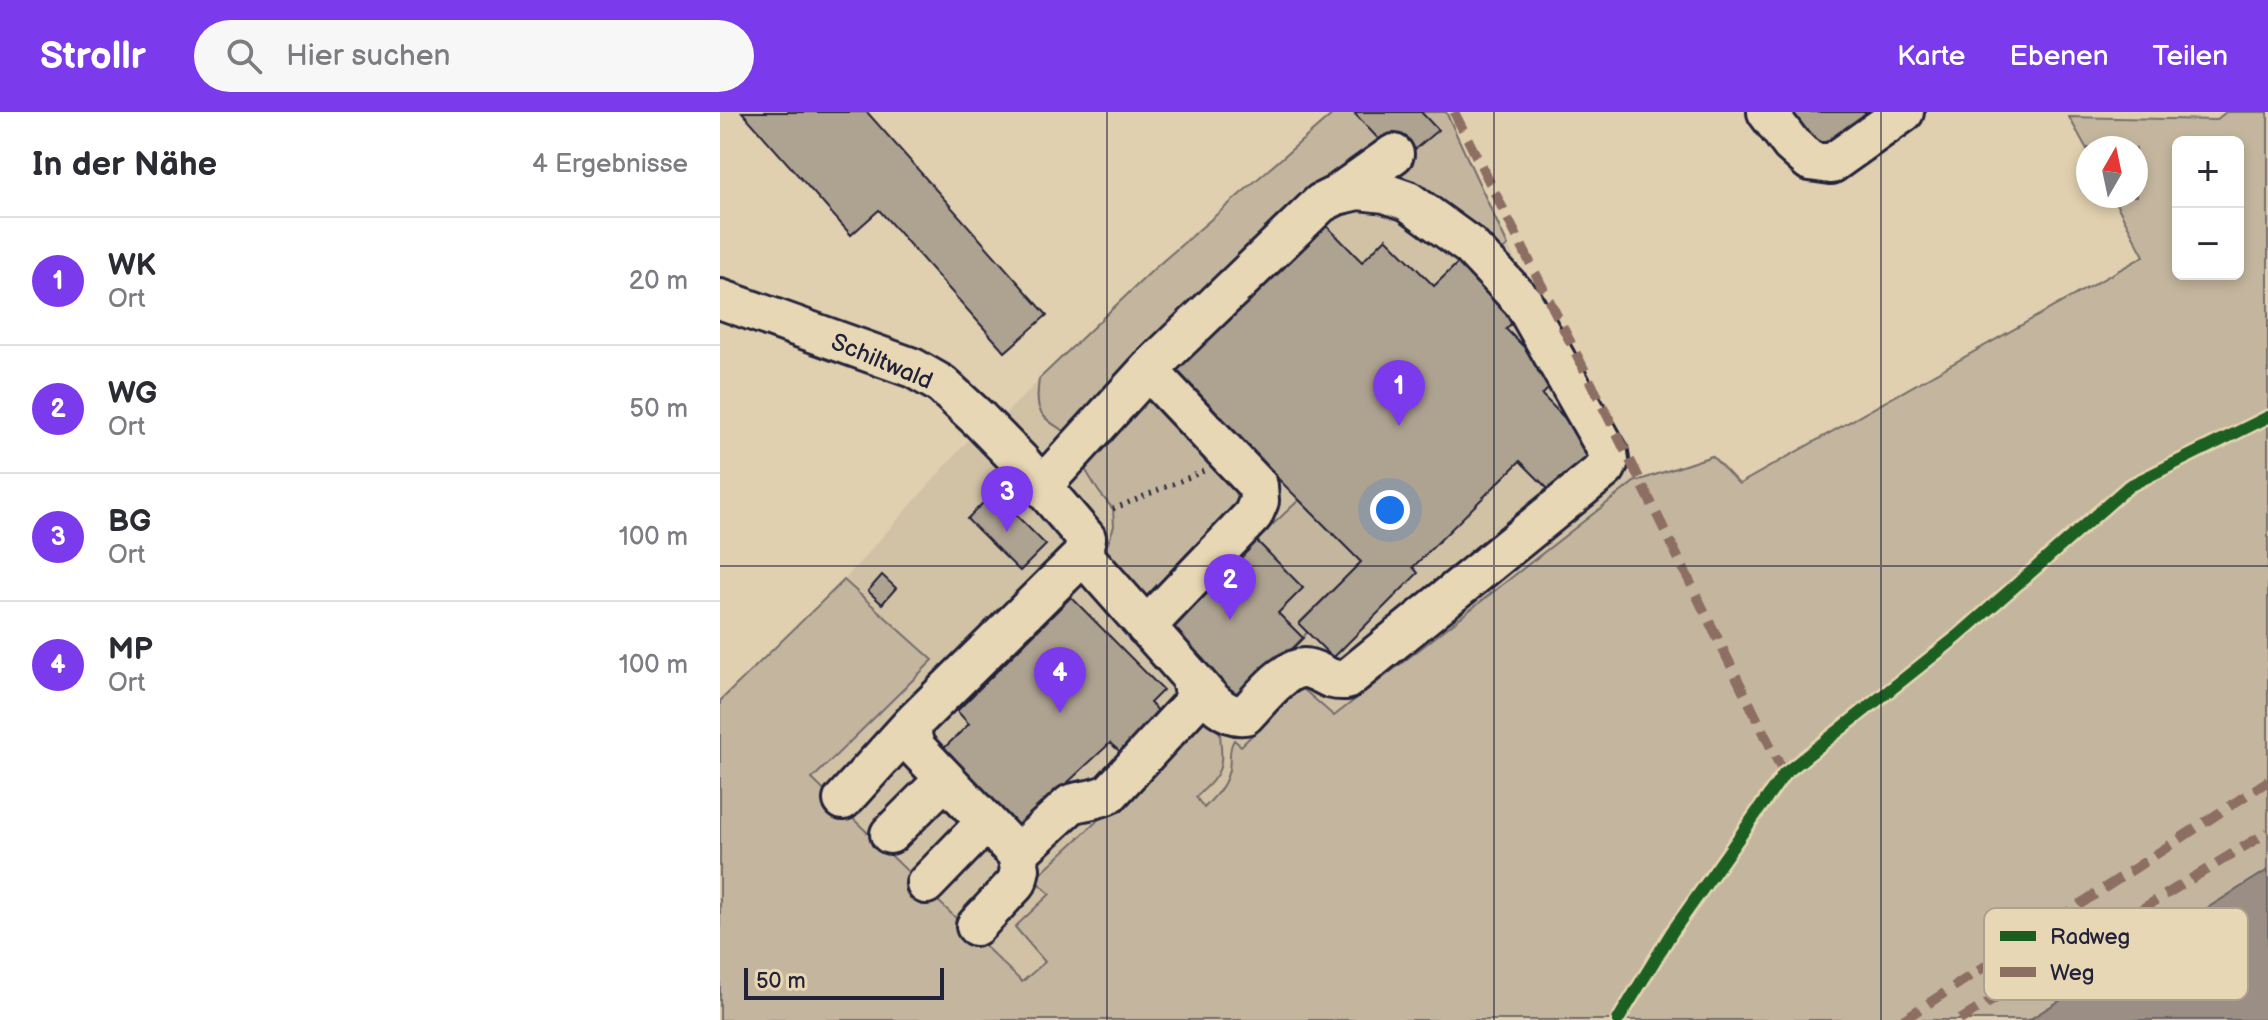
<!DOCTYPE html>
<html lang="de">
<head>
<meta charset="utf-8">
<style>
	body { margin:0; font-family:"Balsamiq Sans",sans-serif; background:#f7f7f7; color:#2b2b33 }
	.controls { position:absolute; right:24px; top:24px; display:grid; overflow:hidden; border-radius:12px; box-shadow:0 4px 12px #0003 }
	.controls button { width:72px; height:72px; display:grid; place-items:center; padding:0; border:0; border-bottom:2px solid #e1e1e2; background:#fff; color:#2b2b33; font:40px sans-serif }
	.compass { position:absolute; left:1356px; top:24px; width:72px; height:72px; border-radius:50%; background:#fff; box-shadow:0 4px 12px #0003; rotate:9deg }
	.scale { position:absolute; left:24px; bottom:20px; width:200px; box-sizing:border-box; padding-left:8px; border:4px solid #22223b; border-top:0; font-size:22px; line-height:28px; white-space:nowrap; color:#22223b; -webkit-text-stroke:6px #e8d7b4; paint-order:stroke }
	.you { position:absolute; left:670px; top:398px; width:28px; height:28px; margin:-20px; border:6px solid #fff; border-radius:50%; background:#1a73e8; box-shadow:0 0 0 12px #1a73e833 }
	.badge { display:grid; place-items:center; width:52px; height:52px; border-radius:50%; background:#7c3aed; color:#fff; font-size:26px; font-weight:700 }
	.pin { position:absolute; translate:-50% -66px; filter:drop-shadow(0 2px 4px #0008) }
	.pin::after { content:''; position:absolute; top:42px; width:28px; height:24px; background:inherit; clip-path:polygon(0 0,100% 0,50% 100%) }
	.list { margin:0; padding:0; list-style:none }
	h2 { display:flex; justify-content:space-between; align-items:center; height:104px; margin:0; padding:0 32px; font-size:34px }
	h2 small { font-size:26px; font-weight:400; color:#7c7c81 }
	.list li { display:grid; grid-template-columns:52px 1fr auto; gap:24px; align-items:center; box-sizing:border-box; height:128px; padding:0 32px; border-top:2px solid #e1e1e2 }
	.list b { display:block; font-size:30px; white-space:nowrap }
	.list p { margin:0; font-size:26px; white-space:nowrap; color:#7c7c81 }
	.list em { font-size:26px; font-style:normal; color:#7c7c81 }
	.icon { flex:none; width:44px; height:44px; fill:none; stroke:currentColor; stroke-width:2; stroke-linecap:round; stroke-linejoin:round }
	.map { position:relative; flex:none; width:1548px; height:908px; overflow:hidden }
	header { display:flex; align-items:center; gap:48px; box-sizing:border-box; height:112px; padding:0 40px; background:#7c3aed; color:#fff }
	header strong { font-size:38px }
	nav { display:flex; gap:44px; margin-inline-start:auto; font-size:28px }
	.search { width:560px; height:72px; background:#f7f7f7; display:flex; align-items:center; gap:20px; box-sizing:border-box; padding:0 28px; border-radius:44px; color:#7c7c81; font-size:30px }
	main { display:flex }
	aside { flex:1; background:#fff }
	.map>svg:first-child { display:block }
	.built { fill:#d1c2a6 }
	.green { fill:#c4b69e; stroke:#736c6c; stroke-width:2; fill-rule:evenodd }
	.water { fill:#9b8f85; stroke:#6b6367; stroke-width:2 }
	.building { fill:#aea291; stroke:#22223b; stroke-width:2 }
	.lines { fill:none; stroke-linecap:round; stroke-linejoin:round }
	.minor-casing { stroke:#22223b; stroke-width:44 }
	.path { stroke:#22223b; stroke-width:5; stroke-dasharray:2 6; stroke-linecap:butt }
	.minor { stroke:#e8d7b4; stroke-width:38 }
	.quiet { stroke:#8d6e63; stroke-width:10; stroke-dasharray:20 10; stroke-linecap:butt }
	.cycleway-casing { stroke:#e8d7b4; stroke-width:17 }
	.cycleway { stroke:#1b5e20; stroke-width:12 }
	.grid { fill:none; stroke:#22223b; stroke-width:2; stroke-opacity:0.55 }
	.labels { text-anchor:middle; stroke-width:6; stroke-linejoin:round; paint-order:stroke }
	.street-label { font-size:24px; fill:#22223b; stroke:#e8d7b4 }
	.key { fill:#e8d7b4; stroke:#ada190; stroke-width:2 }
	.key-label { font-size:22px; fill:#22223b }
</style>
</head>
<body>
<header>
<strong>Strollr</strong>
<div class="search"><svg class="icon" aria-label="search" viewBox="0 0 24 24"><circle cx="10" cy="10" r="6"/><path d="M15 15l6 6"/></svg>Hier suchen</div>
<nav><a>Karte</a><a>Ebenen</a><a>Teilen</a></nav>
</header>
<main>
<aside>
<h2>In der Nähe<small>4 Ergebnisse</small></h2>
<ul class="list">
<li><span class="badge">1</span><div><b>WK</b><p>Ort</p></div><em>20 m</em></li>
<li><span class="badge">2</span><div><b>WG</b><p>Ort</p></div><em>50 m</em></li>
<li><span class="badge">3</span><div><b>BG</b><p>Ort</p></div><em>100 m</em></li>
<li><span class="badge">4</span><div><b>MP</b><p>Ort</p></div><em>100 m</em></li>
</ul>
</aside>
<div class="map">
<svg width="1548" height="908" viewBox="0 0 1548 908">
	<rect width="100%" height="100%" fill="#e0d0af"/>
	<filter id="ink" filterUnits="userSpaceOnUse"><feTurbulence type="fractalNoise" baseFrequency=".0125" numOctaves="2"/><feDisplacementMap in="SourceGraphic" scale="16" xChannelSelector="R" yChannelSelector="G"/><feConvolveMatrix kernelMatrix="1 2 1 2 8 2 1 2 1" color-interpolation-filters="sRGB"/></filter>
	<g filter="url(#ink)">
		<!-- built -->
		<path class="built" d="M726,0L794,146L914,370L613,605L490,705L302,870L92,667L213,548L124,468L253,323L267,302L286,301L436,155L488,111Z"/>
		<!-- green -->
		<path class="green" d="M615,0H726L788,134L775,143L691,77L556,116L344,319C318,304 315,298 319,267L436,155Z
			M1506,0H1548V758L1309,908H0V589L124,468L213,548L92,667L302,870L325,850L295,815L330,782L314,767L375,711L473,606L483,603L500,621C503,657 503,661 476,685L484,696C493,686 505,675 508,661C512,650 507,638 514,628L521,634L577,580L582,576L614,604L914,370L992,344L1019,372L1424,144L1392,84H1416V36H1368V39L1349,5L1496,8ZM1458,30H1518V162H1458Z
			M429,283L518,375L522,393L434,485L424,487L385,455L387,434L394,414L393,397L379,380L360,349Z
			M579,388L641,450L579,511L587,520L583,526L558,501L583,476L536,428Z"/>
		<!-- water -->
		<path class="water" d="M1548,758V908H1309Z"/>
		<!-- building -->
		<path class="building" d="M22,0H147L327,203L285,240L159,98L131,123Z
			M637,0H701L718,18L682,48L666,35L635,2Z
			M1069,0H1145V2L1138,18L1110,34L1094,32Z
			M598,105L642,150L666,126L714,174L744,145L801,202L786,217L837,268L822,283L883,345L839,388L800,349L693,455L698,461L613,546L579,512L641,450L446,254Z
			M280,374L297,390L290,397L326,433L300,459L247,407Z
			M536,428L583,476L558,501L583,526L520,589L448,515Z
			M162,463L176,476L162,492L148,479Z
			M351,485L443,578L430,591L444,604L405,644L390,631L299,716L221,639L249,612L237,599Z"/>
		<g class="lines">
			<defs>
				<path id="minor" d="M1047,0L1071,32L1090,49L1111,52L1184,0
					M618,82L674,42
					M0,187L193,256L221,272L260,308L300,349L366,426L363,443L193,611L192,623L195,635L297,742L351,692C364,688 377,688 390,681L471,593L475,585L470,564L363,443
					M428,258L601,91L617,83L638,78L665,81L688,89L750,134L803,190L888,340L889,349L886,356L626,568C606,569 607,562 590,557C567,550 540,588 525,603C501,606 485,580 470,564
					M322,374L428,258L538,374L539,389L533,403L426,515
					M123,688L193,611
					M170,722L225,667
					M206,772L266,710
					M256,814L297,770L300,757L297,742"/>
			</defs>
			<!-- minor casing -->
			<use href="#minor" class="minor-casing"/>
			<!-- path -->
			<path class="path" d="M393,397L484,359"/>
			<!-- minor -->
			<use href="#minor" class="minor"/>
			<!-- quiet -->
			<path class="quiet" d="M734,0L920,368L1064,662
				M1183,908L1548,669
				M1240,908L1548,720"/>
			<defs>
				<path id="cycleway" d="M898,908L952,820L1064,662L1238,524L1409,374L1548,305"/>
			</defs>
			<!-- cycleway casing -->
			<use href="#cycleway" class="cycleway-casing"/>
			<!-- cycleway -->
			<use href="#cycleway" class="cycleway"/>
		</g>
	</g>
	<!-- grid -->
	<path class="grid" d="M387,0V908M774,0V908M1161,0V908M0,454H1548"/>
	<g class="labels">
		<!-- street labels -->
		<g class="street-label">
			<text transform="translate(162 249) rotate(23)" y="8">Schiltwald</text>
		</g>
	</g>
	<!-- legend -->
	<rect x="1264" y="796" width="264" height="92" rx="12" class="key"/>
	<rect x="1280" y="819" width="36" height="10" fill="#1b5e20"/>
	<rect x="1280" y="855" width="36" height="10" fill="#8d6e63"/>
	<g class="key-label">
		<text x="1330" y="832">Radweg</text>
		<text x="1330" y="868">Weg</text>
	</g>
</svg>
<div class="controls">
<button>+</button>
<button>−</button>
</div>
<svg class="compass" viewBox="-18 -18 36 36"><path d="M0-13l5 13h-10z" fill="#e53935"/><path d="M0 13l5-13h-10z" fill="#7c7c81"/></svg>
<div class="scale">50 m</div>
<div class="you"></div>
<div class="pin badge" style="left:679px;top:314px">1</div>
<div class="pin badge" style="left:510px;top:508px">2</div>
<div class="pin badge" style="left:287px;top:420px">3</div>
<div class="pin badge" style="left:340px;top:601px">4</div>
</div>
</main>
</body>
</html>
